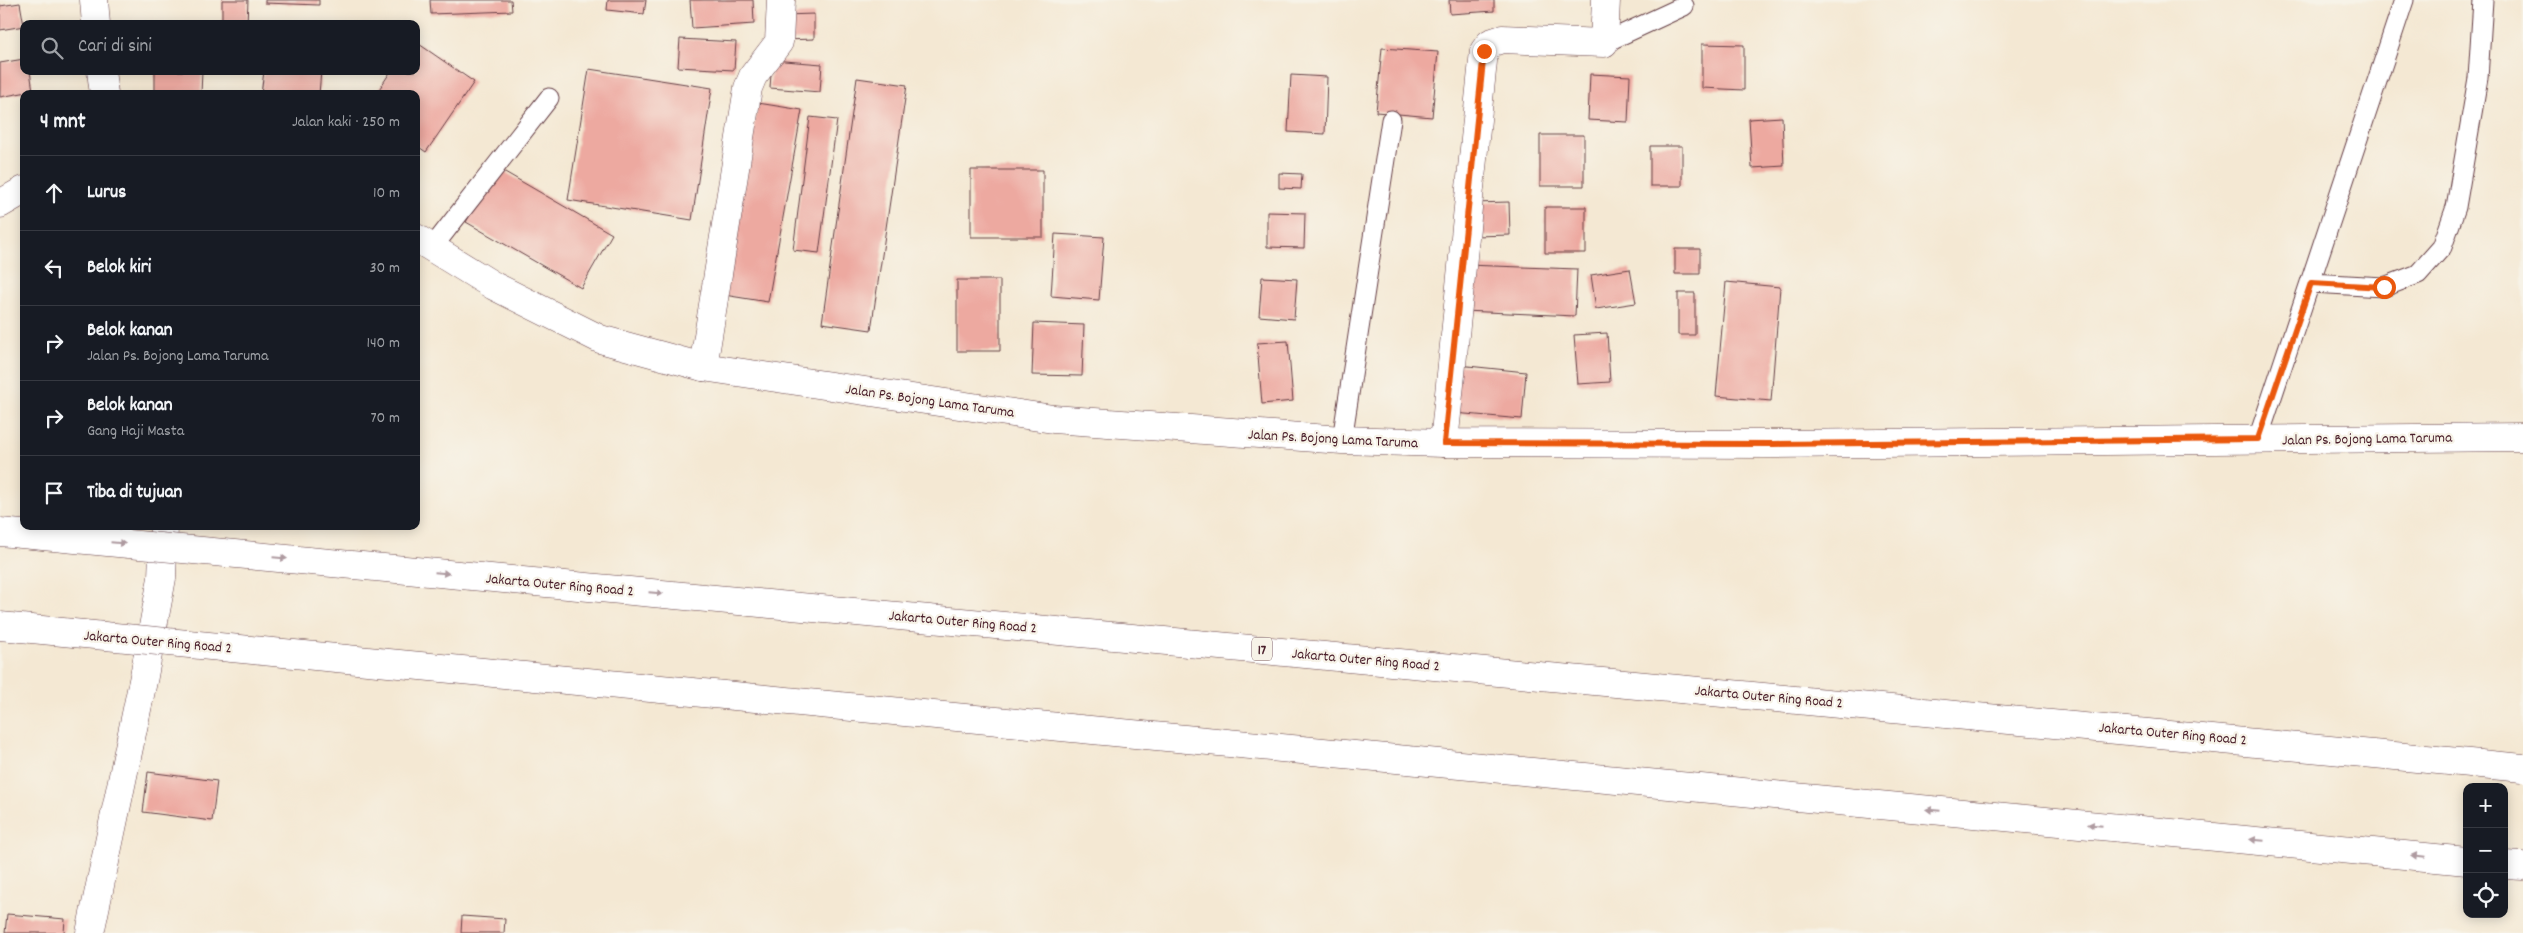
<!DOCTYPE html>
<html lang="id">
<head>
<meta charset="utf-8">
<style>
	body { margin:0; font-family:Dekko,sans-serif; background:#242831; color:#f1f3f6 }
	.controls { position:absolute; right:15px; bottom:15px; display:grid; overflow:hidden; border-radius:10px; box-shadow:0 2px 12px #0003 }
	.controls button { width:45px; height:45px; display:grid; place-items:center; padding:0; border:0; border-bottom:1px solid #363941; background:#171b24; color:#f1f3f6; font:25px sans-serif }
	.stop { position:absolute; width:15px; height:15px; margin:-11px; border:4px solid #ea580c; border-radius:50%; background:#fff }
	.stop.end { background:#ea580c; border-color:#fff; box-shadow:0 1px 5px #0008 }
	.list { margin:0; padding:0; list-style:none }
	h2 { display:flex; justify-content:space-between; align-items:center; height:65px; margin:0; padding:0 20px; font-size:21px }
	h2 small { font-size:16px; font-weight:400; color:#9ea1a6 }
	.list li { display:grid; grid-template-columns:32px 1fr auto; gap:15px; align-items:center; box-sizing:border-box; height:75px; padding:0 20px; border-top:1px solid #363941 }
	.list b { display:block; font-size:19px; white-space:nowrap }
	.list p { margin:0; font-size:16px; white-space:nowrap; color:#9ea1a6 }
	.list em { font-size:16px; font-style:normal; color:#9ea1a6 }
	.icon { flex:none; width:28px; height:28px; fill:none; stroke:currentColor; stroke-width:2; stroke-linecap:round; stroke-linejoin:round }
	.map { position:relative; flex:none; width:2523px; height:933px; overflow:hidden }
	.search { position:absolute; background:#171b24; box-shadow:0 2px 12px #0003; left:20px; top:20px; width:400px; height:55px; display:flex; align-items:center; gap:12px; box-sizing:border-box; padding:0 18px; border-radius:10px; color:#9ea1a6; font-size:19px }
	.panel { position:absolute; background:#171b24; box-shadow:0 2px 12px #0003; left:20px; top:90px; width:400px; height:440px; border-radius:10px }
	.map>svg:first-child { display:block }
	.building { fill:#eda9a0 }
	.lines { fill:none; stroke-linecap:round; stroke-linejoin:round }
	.service-casing { stroke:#643d44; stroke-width:21 }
	.minor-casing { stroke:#643d44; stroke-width:29 }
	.tertiary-casing { stroke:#643d44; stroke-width:29 }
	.primary-casing { stroke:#643d44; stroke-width:29 }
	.motorway-casing { stroke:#643d44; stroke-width:29 }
	.service { stroke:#fff; stroke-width:19 }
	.minor { stroke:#fff; stroke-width:28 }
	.tertiary { stroke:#fff; stroke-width:28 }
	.primary { stroke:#fff; stroke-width:28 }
	.motorway { stroke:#fff; stroke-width:28 }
	.motorway-bridge-casing { stroke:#643d44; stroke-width:29; stroke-linecap:butt }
	.motorway-bridge { stroke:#fff; stroke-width:28 }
	.oneway { fill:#ae9aa0 }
	.route { stroke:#ea580c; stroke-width:6 }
	.labels { text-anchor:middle; stroke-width:4.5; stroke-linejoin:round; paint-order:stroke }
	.shield { fill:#f7f3e8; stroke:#7e5f64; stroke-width:1 }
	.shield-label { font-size:14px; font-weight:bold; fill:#4a1f2b }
	.street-label { font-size:15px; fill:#4a1f2b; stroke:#f7f3e8 }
</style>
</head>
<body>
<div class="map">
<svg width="2523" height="933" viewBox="0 0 2523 933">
	<rect width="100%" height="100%" fill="#f7f3e8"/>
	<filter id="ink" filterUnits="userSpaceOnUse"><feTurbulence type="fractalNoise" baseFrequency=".02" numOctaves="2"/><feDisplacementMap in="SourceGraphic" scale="10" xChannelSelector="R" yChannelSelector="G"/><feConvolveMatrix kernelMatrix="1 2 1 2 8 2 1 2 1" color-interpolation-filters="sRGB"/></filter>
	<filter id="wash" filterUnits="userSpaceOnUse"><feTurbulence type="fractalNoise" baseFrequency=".0096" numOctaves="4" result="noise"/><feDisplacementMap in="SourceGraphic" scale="20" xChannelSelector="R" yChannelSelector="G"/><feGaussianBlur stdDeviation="1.12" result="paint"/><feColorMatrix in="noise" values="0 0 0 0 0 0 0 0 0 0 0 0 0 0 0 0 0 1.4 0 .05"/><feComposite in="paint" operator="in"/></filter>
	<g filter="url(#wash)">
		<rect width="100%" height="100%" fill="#f4e8d3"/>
		<g id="blocks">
			<!-- building -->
			<path class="building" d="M222,0H248L247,24H222Z
				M265,0H319V5L265,3Z
				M430,0H511L512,11L431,14Z
				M608,0H646L644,14L607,10Z
				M690,0H753L754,24L692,28Z
				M1449,0H1494V11L1450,14Z
				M20,3L24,26L0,30V6Z
				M814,14V39L785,40L784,15Z
				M680,39L736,42L734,70L678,67Z
				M416,42L474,82L426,152L416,145V94H376L391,71H416Z
				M1702,44L1744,45V90L1702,88Z
				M1382,48L1438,52L1432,117L1376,112Z
				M24,59V71H30L33,91L0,97V63Z
				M772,60L822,64L820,92L770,88Z
				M589,69L712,88L692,220L568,200Z
				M155,71H202L201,94H155Z
				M264,71H321L319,94H261Z
				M1590,74L1630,76L1628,122L1588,120Z
				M1291,75L1327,77L1325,134L1288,132Z
				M857,78L907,85L871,330L822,323Z
				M758,103L802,110L768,302L724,295Z
				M810,117L837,120L819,253L793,250Z
				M1782,117L1784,166L1752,168L1749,119Z
				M1540,135H1584V186H1540Z
				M1650,146H1682V186H1650Z
				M498,168L612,234L581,288L466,222Z
				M971,170H1043V237H971Z
				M1279,173L1302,174L1301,189L1279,188Z
				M1509,202L1510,235L1475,236L1474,203Z
				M1545,207H1586V253H1545Z
				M1267,212L1305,213L1304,248L1267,247Z
				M1055,234L1104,237L1099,300L1051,296Z
				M1675,249H1700V274H1675Z
				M1466,265L1577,269L1575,316L1464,311Z
				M1630,269L1636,303L1596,309L1591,275Z
				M1262,277L1297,279L1294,319L1259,316Z
				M957,280H1000V351H957Z
				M1726,282L1780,287L1771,401L1716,396Z
				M1678,293H1695V335H1678Z
				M1034,323L1084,325L1082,376L1032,375Z
				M1607,333L1610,382L1578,384L1574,335Z
				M1288,341L1293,401L1262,404L1257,343Z
				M1458,365L1526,372L1522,419L1454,413Z
				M148,772L217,781L212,821L143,812Z
				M7,914L65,919L64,933H5Z
				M462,916L505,919L504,933H461Z"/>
		</g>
	</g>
	<g filter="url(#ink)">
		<use href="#blocks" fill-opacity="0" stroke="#643d44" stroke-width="1"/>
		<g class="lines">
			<defs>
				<path id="service" d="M1604,43L1684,6
					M432,248L549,98
					M2311,283L2384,287L2418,274L2442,247L2456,207L2478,78L2483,0
					M2258,439L2404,0
					M1342,440L1391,120"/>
				<path id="minor" d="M703,367L748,88L753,76L779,42L781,0
					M1444,443L1484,51L1490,43L1502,39L1604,43L1606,0
					M90,933L144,676L162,578L164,526"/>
				<path id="tertiary" d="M94,0L96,24
					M101,71L104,94"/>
				<path id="primary" d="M0,204L24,190
					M416,238L494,286L600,339L703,367L1053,419L1342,440L1444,443L1773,444L2523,437"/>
				<path id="motorway" d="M2504,865L2523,866"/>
			</defs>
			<!-- service casing -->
			<use href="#service" class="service-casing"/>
			<!-- minor casing -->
			<use href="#minor" class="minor-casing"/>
			<!-- tertiary casing -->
			<use href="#tertiary" class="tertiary-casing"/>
			<!-- primary casing -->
			<use href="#primary" class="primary-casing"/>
			<!-- motorway casing -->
			<use href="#motorway" class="motorway-casing"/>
			<!-- service -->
			<use href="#service" class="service"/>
			<!-- minor -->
			<use href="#minor" class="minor"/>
			<!-- tertiary -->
			<use href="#tertiary" class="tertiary"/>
			<!-- primary -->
			<use href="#primary" class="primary"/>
			<!-- motorway -->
			<use href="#motorway" class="motorway"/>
			<defs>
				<path id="motorway-bridge" d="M0,532L2523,768
					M0,626L2467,861"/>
			</defs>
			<!-- motorway-bridge casing -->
			<use href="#motorway-bridge" class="motorway-bridge-casing"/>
			<!-- motorway-bridge -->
			<use href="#motorway-bridge" class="motorway-bridge"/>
		</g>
		<!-- one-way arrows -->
		<defs><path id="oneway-solid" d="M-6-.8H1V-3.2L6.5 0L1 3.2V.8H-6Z" transform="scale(1.25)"/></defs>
		<g class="oneway">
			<use href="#oneway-solid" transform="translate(118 543) rotate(5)"/>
			<use href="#oneway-solid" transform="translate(280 558) rotate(5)"/>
			<use href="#oneway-solid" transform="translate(442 573) rotate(5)"/>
			<use href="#oneway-solid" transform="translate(656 593) rotate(5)"/>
			<use href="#oneway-solid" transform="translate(1933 810) rotate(-175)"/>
			<use href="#oneway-solid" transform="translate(2095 825) rotate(-175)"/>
			<use href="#oneway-solid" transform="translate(2257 840) rotate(-175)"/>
			<use href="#oneway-solid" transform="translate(2418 856) rotate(-174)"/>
		</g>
	</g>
	<g class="lines" filter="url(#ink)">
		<!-- route -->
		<path class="route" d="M1484,51L1444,443L1773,444L2258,439L2311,283L2384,287"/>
	</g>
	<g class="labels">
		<!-- shield labels -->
		<rect class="shield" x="1252" y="637.5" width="20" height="23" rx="4"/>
		<g class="shield-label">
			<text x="1262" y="654">17</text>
		</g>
		<!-- street labels -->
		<g class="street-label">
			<text transform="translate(930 400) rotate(8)" y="5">Jalan Ps. Bojong Lama Taruma</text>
			<text transform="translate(1333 438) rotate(3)" y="5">Jalan Ps. Bojong Lama Taruma</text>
			<text transform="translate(2367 438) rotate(-1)" y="5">Jalan Ps. Bojong Lama Taruma</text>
			<text transform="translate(560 584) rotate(5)" y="5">Jakarta Outer Ring Road 2</text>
			<text transform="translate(963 621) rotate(5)" y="5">Jakarta Outer Ring Road 2</text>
			<text transform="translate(158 641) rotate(5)" y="5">Jakarta Outer Ring Road 2</text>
			<text transform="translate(1366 659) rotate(5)" y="5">Jakarta Outer Ring Road 2</text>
			<text transform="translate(1769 696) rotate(5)" y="5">Jakarta Outer Ring Road 2</text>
			<text transform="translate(2173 733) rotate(5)" y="5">Jakarta Outer Ring Road 2</text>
		</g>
	</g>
</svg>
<div class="controls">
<button>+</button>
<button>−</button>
<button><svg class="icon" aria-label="locate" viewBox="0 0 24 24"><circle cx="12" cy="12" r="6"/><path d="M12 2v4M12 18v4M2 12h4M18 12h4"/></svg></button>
</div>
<div class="stop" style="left:2384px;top:287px"></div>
<div class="stop end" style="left:1484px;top:51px"></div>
<div class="search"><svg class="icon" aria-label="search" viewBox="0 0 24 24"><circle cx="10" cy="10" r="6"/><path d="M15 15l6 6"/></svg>Cari di sini</div>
<section class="panel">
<h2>4 mnt<small>Jalan kaki · 250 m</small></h2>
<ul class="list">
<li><svg class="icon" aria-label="ahead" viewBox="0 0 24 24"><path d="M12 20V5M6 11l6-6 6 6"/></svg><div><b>Lurus</b></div><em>10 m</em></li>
<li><svg class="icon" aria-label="left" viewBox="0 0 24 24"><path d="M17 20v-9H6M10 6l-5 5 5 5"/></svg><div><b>Belok kiri</b></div><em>30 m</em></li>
<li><svg class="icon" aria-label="right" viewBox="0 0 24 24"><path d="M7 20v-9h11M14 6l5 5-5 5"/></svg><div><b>Belok kanan</b><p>Jalan Ps. Bojong Lama Taruma</p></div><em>140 m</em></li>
<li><svg class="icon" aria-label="right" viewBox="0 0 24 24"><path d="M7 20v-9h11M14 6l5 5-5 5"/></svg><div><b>Belok kanan</b><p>Gang Haji Masta</p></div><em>70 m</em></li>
<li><svg class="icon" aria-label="arrive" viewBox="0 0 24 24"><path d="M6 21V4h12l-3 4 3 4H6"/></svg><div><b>Tiba di tujuan</b></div></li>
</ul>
</section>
</div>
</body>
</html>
